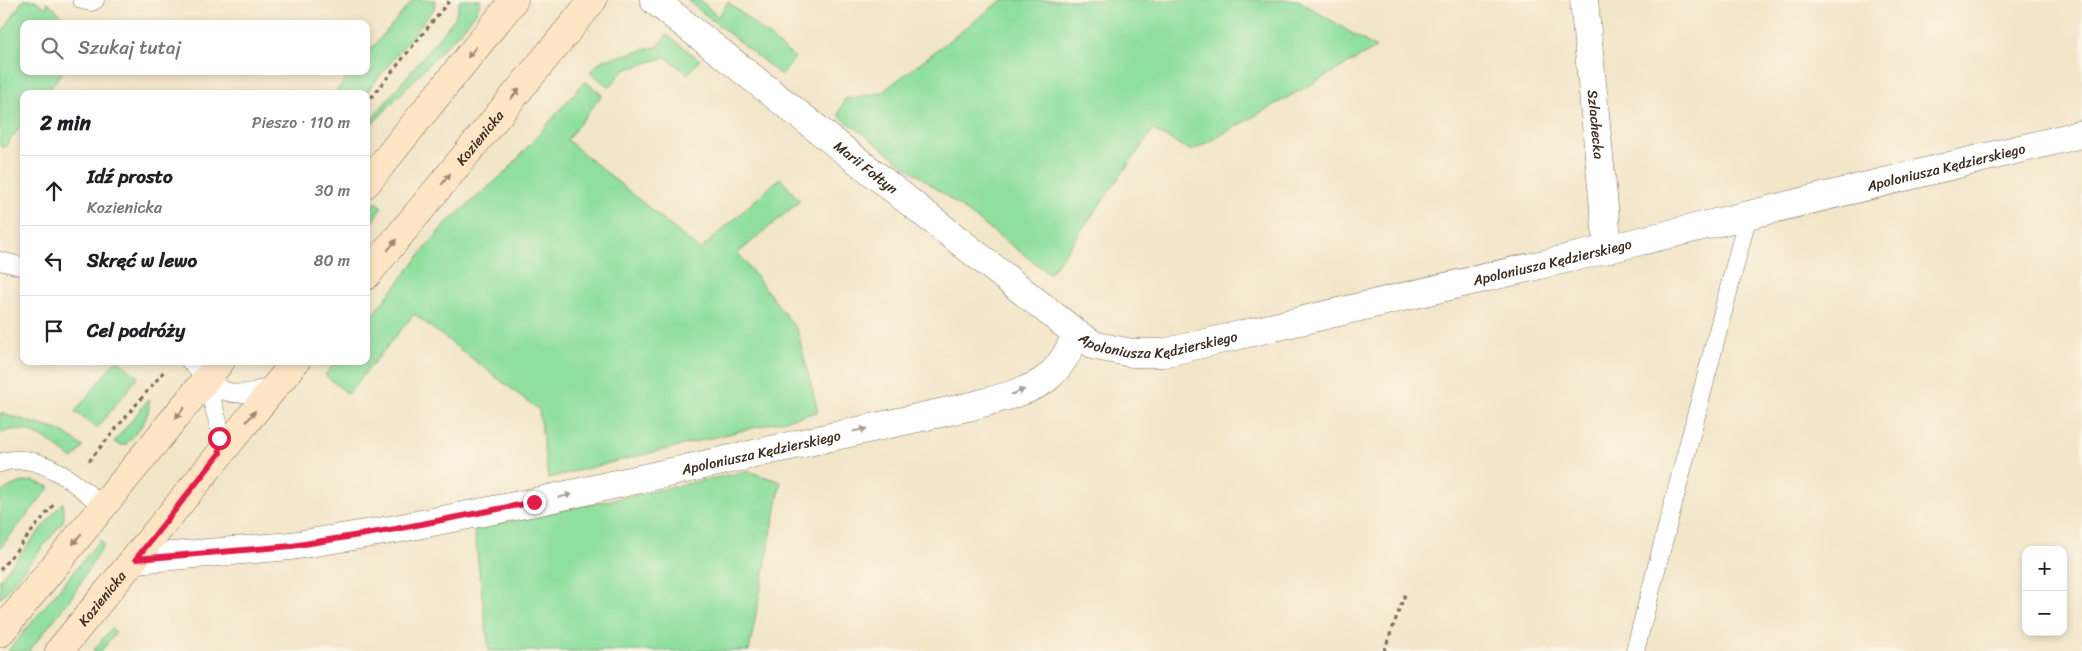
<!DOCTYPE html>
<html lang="pl">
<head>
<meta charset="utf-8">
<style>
	body { margin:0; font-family:Sriracha,sans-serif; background:#f2f2f2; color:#202124 }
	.controls { position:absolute; right:15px; bottom:15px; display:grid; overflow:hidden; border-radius:10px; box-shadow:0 2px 8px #0003 }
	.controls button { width:45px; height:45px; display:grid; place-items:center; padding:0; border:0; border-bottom:1px solid #e0e0e0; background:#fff; color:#202124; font:25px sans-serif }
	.stop { position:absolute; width:15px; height:15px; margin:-11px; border:4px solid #e11d48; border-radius:50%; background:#fff }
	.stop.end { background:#e11d48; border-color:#fff; box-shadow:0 1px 5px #0008 }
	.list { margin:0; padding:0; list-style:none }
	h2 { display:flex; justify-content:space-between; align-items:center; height:65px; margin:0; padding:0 20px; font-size:21px }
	h2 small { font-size:16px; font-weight:400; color:#757577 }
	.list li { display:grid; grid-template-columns:32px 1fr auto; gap:15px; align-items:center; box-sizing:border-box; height:70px; padding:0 20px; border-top:1px solid #e0e0e0 }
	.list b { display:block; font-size:19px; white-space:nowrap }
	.list p { margin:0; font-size:16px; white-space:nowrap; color:#757577 }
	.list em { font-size:16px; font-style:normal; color:#757577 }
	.icon { flex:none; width:28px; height:28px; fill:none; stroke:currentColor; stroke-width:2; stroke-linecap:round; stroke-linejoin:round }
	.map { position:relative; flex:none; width:2082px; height:651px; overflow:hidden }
	.search { position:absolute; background:#fff; box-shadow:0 2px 8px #0003; left:20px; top:20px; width:350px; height:55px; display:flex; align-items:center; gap:12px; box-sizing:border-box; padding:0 18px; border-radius:10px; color:#757577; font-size:19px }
	.panel { position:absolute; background:#fff; box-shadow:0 2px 8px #0003; left:20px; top:90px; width:350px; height:275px; border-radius:10px }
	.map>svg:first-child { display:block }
	.green { fill:#8fdf9f; stroke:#65845e }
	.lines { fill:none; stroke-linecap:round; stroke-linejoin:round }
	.service-casing { stroke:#7b6c5a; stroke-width:19 }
	.minor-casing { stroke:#7b6c5a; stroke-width:29 }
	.secondary-casing { stroke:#7b6c5a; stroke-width:29 }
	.path { stroke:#7b6c5a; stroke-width:3; stroke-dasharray:4 4; stroke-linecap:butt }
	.service { stroke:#fff; stroke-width:18 }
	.minor { stroke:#fff; stroke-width:28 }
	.secondary { stroke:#fde5c5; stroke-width:28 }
	.oneway { fill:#9c8872 }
	.oneway2 { fill:#a79f9a }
	.route { stroke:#e11d48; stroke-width:6 }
	.labels { text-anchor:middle; stroke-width:4.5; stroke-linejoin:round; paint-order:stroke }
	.street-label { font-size:14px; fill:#3b2a1e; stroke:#fcf5e5 }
</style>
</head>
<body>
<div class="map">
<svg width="2082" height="651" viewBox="0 0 2082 651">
	<rect width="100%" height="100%" fill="#fcf5e5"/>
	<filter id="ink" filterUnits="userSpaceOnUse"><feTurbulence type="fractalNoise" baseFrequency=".02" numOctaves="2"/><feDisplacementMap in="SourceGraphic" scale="10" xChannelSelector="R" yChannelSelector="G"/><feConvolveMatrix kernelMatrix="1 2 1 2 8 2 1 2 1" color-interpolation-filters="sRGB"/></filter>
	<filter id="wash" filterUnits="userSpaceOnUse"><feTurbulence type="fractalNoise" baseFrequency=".0096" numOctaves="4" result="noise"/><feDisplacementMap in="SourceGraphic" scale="20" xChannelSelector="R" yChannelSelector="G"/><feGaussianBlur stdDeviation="1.12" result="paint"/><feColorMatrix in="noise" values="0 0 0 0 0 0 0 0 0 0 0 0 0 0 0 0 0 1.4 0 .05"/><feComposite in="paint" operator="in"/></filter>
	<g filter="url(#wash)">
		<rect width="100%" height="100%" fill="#f2e6c9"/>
		<!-- green -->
		<path class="green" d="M23,0H35L46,8L48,2L70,24H24V71H63L46,94H24V122L4,148L0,146V36Z
			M413,0H436L433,10L365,94H334L353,71H366V55Z
			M460,0H481L476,12L467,24L373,123L371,120L455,18Z
			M687,0H700L718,17L728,2L795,58L781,75Z
			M1002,0H1298L1376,48L1192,151L1153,130L1050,274L838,115L845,99L881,93Z
			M667,35L700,60L688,74L666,57L624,70L609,87L590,72L601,61L659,46Z
			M585,81L602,95L567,140L700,250L780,178L800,201L738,253L797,330L818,412L548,478L539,410L414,314L348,394L325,375L336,361H366V323L444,225L505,173Z
			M376,202L382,207L366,230V214Z
			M115,361H119L138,377L97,428L75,412Z
			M149,399C151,419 137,431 125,445H119L114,442Z
			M0,413L61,431L83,447L73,459C51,443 29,421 0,433Z
			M748,471L781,482L749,651H489L474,529Z
			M33,481L50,487L0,548V494C10,485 19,482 33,481Z
			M63,502L64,517L62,523L0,599V579Z
			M100,540L104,544L71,598L29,651H8Z
			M112,628L116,632L101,651H93Z"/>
	</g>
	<g filter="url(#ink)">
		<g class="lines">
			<defs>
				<path id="service" d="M82,0L91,2L95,0
					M0,261L24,267
					M190,361C218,393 234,404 276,383
					M206,379L218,422L220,453
					M0,463C39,449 76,484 104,507
					M1635,651L1748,215"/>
				<g id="minor">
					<path id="s1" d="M654,0L1077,334L1096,346L1132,353H1163L1608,249L2082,134"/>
					<path id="s2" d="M1584,0L1608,249"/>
					<path id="s3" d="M136,559L291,546L396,529L535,502L972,406C993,400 1029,392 1046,379C1061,367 1069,350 1077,334"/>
				</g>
				<g id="secondary">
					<path d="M366,184L514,0"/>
					<path id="s4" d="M366,276L593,0"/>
					<path d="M0,633L221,361"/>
					<path id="s5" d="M59,651L296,361"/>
				</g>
			</defs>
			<!-- service casing -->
			<use href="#service" class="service-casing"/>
			<!-- minor casing -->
			<use href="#minor" class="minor-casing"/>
			<!-- secondary casing -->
			<use href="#secondary" class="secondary-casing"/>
			<!-- path -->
			<path class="path" d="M366,104L450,0
				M89,461L165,370
				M0,570L55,503
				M1384,651L1406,592"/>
			<!-- service -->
			<use href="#service" class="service"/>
			<!-- minor -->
			<use href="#minor" class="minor"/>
			<!-- secondary -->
			<use href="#secondary" class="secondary"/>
		</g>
		<!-- one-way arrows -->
		<defs><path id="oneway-solid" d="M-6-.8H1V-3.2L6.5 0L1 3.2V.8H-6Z" transform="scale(1.25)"/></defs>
		<g class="oneway">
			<use href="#oneway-solid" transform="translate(472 52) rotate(129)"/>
			<use href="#oneway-solid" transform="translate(515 94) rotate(-50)"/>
			<use href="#oneway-solid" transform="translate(446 179) rotate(-51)"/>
			<use href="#oneway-solid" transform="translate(392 245) rotate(-51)"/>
			<use href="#oneway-solid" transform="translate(180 413) rotate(129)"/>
			<use href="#oneway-solid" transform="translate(251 416) rotate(-50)"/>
			<use href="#oneway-solid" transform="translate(77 539) rotate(129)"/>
		</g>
		<g class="oneway2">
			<use href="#oneway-solid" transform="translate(1018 392) rotate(-21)"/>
			<use href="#oneway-solid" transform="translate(860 430) rotate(-12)"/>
			<use href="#oneway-solid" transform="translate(565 496) rotate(-13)"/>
		</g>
	</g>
	<g class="lines" filter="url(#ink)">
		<!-- route -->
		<path class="route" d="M219,438L220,453L136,559L292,546L396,529L534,502"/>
	</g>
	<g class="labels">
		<!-- street labels -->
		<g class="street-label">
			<text dy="5" stroke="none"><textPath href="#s2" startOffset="125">Szlachecka</textPath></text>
			<text dy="5" stroke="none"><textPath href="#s4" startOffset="179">Kozienicka</textPath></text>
			<text dy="5" stroke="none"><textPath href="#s1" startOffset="270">Marii Fołtyn</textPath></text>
			<text dy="5" stroke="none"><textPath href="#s1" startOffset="1434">Apoloniusza Kędzierskiego</textPath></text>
			<text dy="5" stroke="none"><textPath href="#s1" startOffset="1029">Apoloniusza Kędzierskiego</textPath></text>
			<text dy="5" stroke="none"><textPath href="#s1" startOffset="624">Apoloniusza Kędzierskiego</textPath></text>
			<text dy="5" stroke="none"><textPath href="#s3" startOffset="635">Apoloniusza Kędzierskiego</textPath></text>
			<text dy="5" stroke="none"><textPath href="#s5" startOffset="68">Kozienicka</textPath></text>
		</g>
	</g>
</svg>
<div class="controls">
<button>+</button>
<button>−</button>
</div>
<div class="stop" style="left:219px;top:438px"></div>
<div class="stop end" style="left:534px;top:502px"></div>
<div class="search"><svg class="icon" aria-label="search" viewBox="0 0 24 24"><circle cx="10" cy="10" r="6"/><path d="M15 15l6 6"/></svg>Szukaj tutaj</div>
<section class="panel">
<h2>2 min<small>Pieszo · 110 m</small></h2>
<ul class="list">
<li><svg class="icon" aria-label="ahead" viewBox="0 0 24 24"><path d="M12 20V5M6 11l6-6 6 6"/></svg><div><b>Idź prosto</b><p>Kozienicka</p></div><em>30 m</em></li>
<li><svg class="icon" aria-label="left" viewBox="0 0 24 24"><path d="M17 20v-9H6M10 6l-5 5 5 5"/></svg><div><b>Skręć w lewo</b></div><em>80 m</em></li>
<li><svg class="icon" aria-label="arrive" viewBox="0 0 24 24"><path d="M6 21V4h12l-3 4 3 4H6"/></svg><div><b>Cel podróży</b></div></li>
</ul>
</section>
</div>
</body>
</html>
